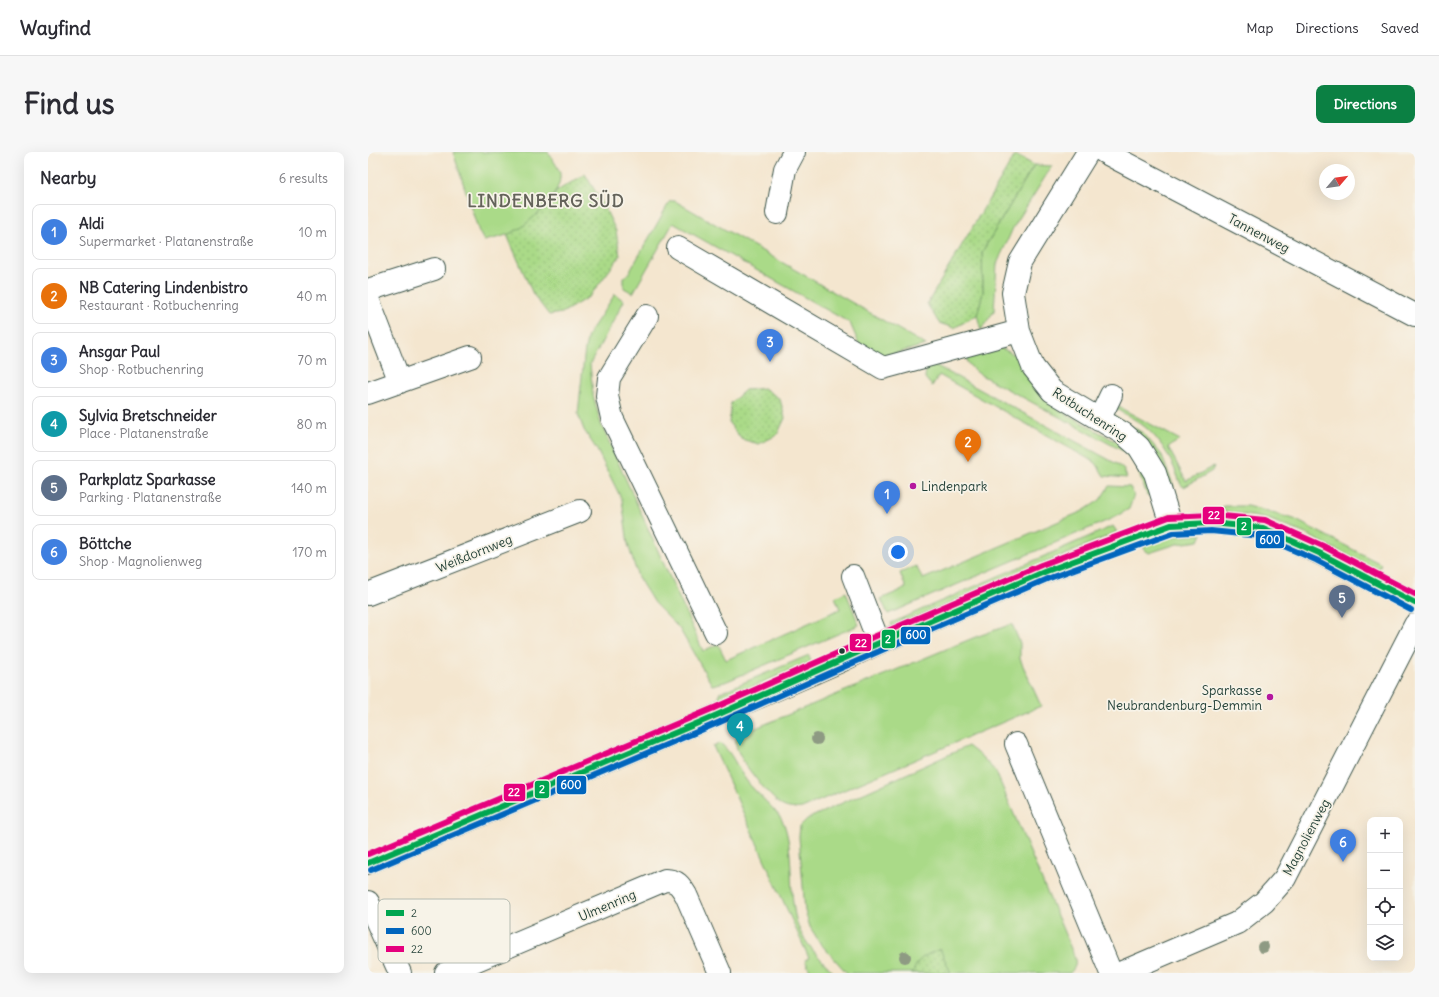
<!DOCTYPE html>
<html lang="en">
<head>
<meta charset="utf-8">
<style>
	body { margin:0; font-family:Delius,sans-serif; background:#f7f7f7; color:#2b2b33 }
	.controls { position:absolute; right:12px; bottom:12px; display:grid; overflow:hidden; border-radius:8px; box-shadow:0 4px 16px #0002 }
	.controls button { width:36px; height:36px; display:grid; place-items:center; padding:0; border:0; border-bottom:1px solid #e1e1e2; background:#fff; color:#2b2b33; font:20px sans-serif }
	.compass { position:absolute; left:951px; top:12px; width:36px; height:36px; border-radius:50%; background:#fff; box-shadow:0 4px 16px #0002; rotate:61deg }
	.you { position:absolute; left:530px; top:400px; width:14px; height:14px; margin:-10px; border:3px solid #fff; border-radius:50%; background:#1a73e8; box-shadow:0 0 0 6px #1a73e833 }
	.badge { display:grid; place-items:center; width:26px; height:26px; border-radius:50%; background:#0b8043; color:#fff; font-size:13px; font-weight:700 }
	.pin { position:absolute; translate:-50% -33px; filter:drop-shadow(0 1px 2px #0008) }
	.pin::after { content:''; position:absolute; top:21px; width:14px; height:12px; background:inherit; clip-path:polygon(0 0,100% 0,50% 100%) }
	.list { margin:0; padding:0; list-style:none }
	h2 { display:flex; justify-content:space-between; align-items:center; height:52px; margin:0; padding:0 16px; font-size:17px }
	h2 small { font-size:13px; font-weight:400; color:#7c7c81 }
	.list li { display:grid; grid-template-columns:26px 1fr auto; gap:12px; align-items:center; box-sizing:border-box; height:56px; margin:0 8px 8px; padding:0 8px; border:1px solid #e1e1e2; border-radius:8px }
	.list b { display:block; font-size:15px; white-space:nowrap }
	.list p { margin:0; font-size:13px; white-space:nowrap; color:#7c7c81 }
	.list em { font-size:13px; font-style:normal; color:#7c7c81 }
	.icon { flex:none; width:22px; height:22px; fill:none; stroke:currentColor; stroke-width:2; stroke-linecap:round; stroke-linejoin:round }
	.map { position:relative; flex:none; width:1047px; height:821px; overflow:hidden; border-radius:8px }
	header { display:flex; align-items:center; gap:24px; box-sizing:border-box; height:56px; padding:0 20px; background:#fff; border-bottom:1px solid #e1e1e2 }
	header strong { font-size:19px }
	nav { display:flex; gap:22px; margin-inline-start:auto; font-size:14px }
	.intro { display:flex; align-items:center; justify-content:space-between; box-sizing:border-box; height:96px; padding:0 24px }
	h1 { margin:0; font-size:28px }
	.button { padding:10px 18px; border-radius:8px; background:#0b8043; color:#fff; font-size:14px; font-weight:700 }
	main { display:flex; gap:24px; padding:0 24px }
	aside { flex:1; background:#fff; border-radius:8px; box-shadow:0 4px 16px #0002 }
	.map>svg:first-child { display:block }
	.grass { fill:#aada88; stroke:#648c5e }
	.park { fill:url(#park-dots); stroke:#648c5e }
	.lines { fill:none; stroke-linecap:round; stroke-linejoin:round }
	.minor-casing { stroke:#3f564b; stroke-width:24 }
	.minor { stroke:#fff; stroke-width:22 }
	.bus-1-casing { stroke:#f7f3e8; stroke-width:9 }
	.bus-2-casing { stroke:#f7f3e8; stroke-width:9 }
	.bus-3-casing { stroke:#f7f3e8; stroke-width:9 }
	.bus-1 { stroke:#00a651; stroke-width:6 }
	.bus-2 { stroke:#0065bd; stroke-width:6 }
	.bus-3 { stroke:#e5007d; stroke-width:6 }
	.tree { fill:#8e9a83 }
	.poi-dot { fill:#b5179e; stroke:#f7f3e8; stroke-width:1.5 }
	.bus-dot { fill:#1f3d34; stroke:#f7f3e8; stroke-width:1.5 }
	.labels { text-anchor:middle; stroke-width:3.5; stroke-linejoin:round; paint-order:stroke }
	.street-label { font-size:13px; fill:#1f3d34; stroke:#f7f3e8 }
	.poi-label { font-size:13px; fill:#1f3d34; stroke:#f7f3e8; text-anchor:start }
	.district-label { font-size:17px; font-weight:bold; letter-spacing:1px; fill:#64635a; stroke:#f7f3e8 }
	.key { fill:#f7f3e8; stroke:#b6bcb2; stroke-width:1 }
	.key-label { font-size:11px; fill:#1f3d34 }
	.line-badge { stroke:#f7f3e8; stroke-width:1.5 }
	.badge-label { font-size:11px; text-anchor:middle; font-weight:bold; fill:#fff }
</style>
</head>
<body>
<header>
<strong>Wayfind</strong>
<nav><a>Map</a><a>Directions</a><a>Saved</a></nav>
</header>
<div class="intro"><h1>Find us</h1><a class="button">Directions</a></div>
<main>
<aside>
<h2>Nearby<small>6 results</small></h2>
<ul class="list">
<li><span class="badge" style="background:#3f7fe0">1</span><div><b>Aldi</b><p>Supermarket · Platanenstraße</p></div><em>10 m</em></li>
<li><span class="badge" style="background:#e8710a">2</span><div><b>NB Catering Lindenbistro</b><p>Restaurant · Rotbuchenring</p></div><em>40 m</em></li>
<li><span class="badge" style="background:#3f7fe0">3</span><div><b>Ansgar Paul</b><p>Shop · Rotbuchenring</p></div><em>70 m</em></li>
<li><span class="badge" style="background:#0f9aa8">4</span><div><b>Sylvia Bretschneider</b><p>Place · Platanenstraße</p></div><em>80 m</em></li>
<li><span class="badge" style="background:#5c6f8a">5</span><div><b>Parkplatz Sparkasse</b><p>Parking · Platanenstraße</p></div><em>140 m</em></li>
<li><span class="badge" style="background:#3f7fe0">6</span><div><b>Böttche</b><p>Shop · Magnolienweg</p></div><em>170 m</em></li>
</ul>
</aside>
<div class="map">
<svg width="1047" height="821" viewBox="0 0 1047 821">
	<defs>
		<pattern id="park-dots" width="8" height="8" patternUnits="userSpaceOnUse"><rect width="8" height="8" fill="#aada88"/><path d="M2 2h.1M6 6h.1" fill="none" stroke="#92bc76" stroke-width="1.8" stroke-linecap="round"/></pattern>
	</defs>
	<rect width="100%" height="100%" fill="#f7f3e8"/>
	<filter id="ink" filterUnits="userSpaceOnUse"><feTurbulence type="fractalNoise" baseFrequency=".025" numOctaves="2"/><feDisplacementMap in="SourceGraphic" scale="8" xChannelSelector="R" yChannelSelector="G"/><feConvolveMatrix kernelMatrix="1 2 1 2 8 2 1 2 1" color-interpolation-filters="sRGB"/></filter>
	<filter id="wash" filterUnits="userSpaceOnUse"><feTurbulence type="fractalNoise" baseFrequency=".012" numOctaves="4" result="noise"/><feDisplacementMap in="SourceGraphic" scale="16" xChannelSelector="R" yChannelSelector="G"/><feGaussianBlur stdDeviation="0.9" result="paint"/><feColorMatrix in="noise" values="0 0 0 0 0 0 0 0 0 0 0 0 0 0 0 0 0 1.4 0 .05"/><feComposite in="paint" operator="in"/></filter>
	<g filter="url(#wash)">
		<rect width="100%" height="100%" fill="#f4e6cf"/>
		<!-- grass -->
		<path class="grass" d="M85,0H180C183,6 191,15 192,22C194,41 168,65 154,76C143,83 128,86 116,89L111,80Z
			M666,13L684,14L645,76L629,112L626,159L613,178L609,163L615,140L614,100Z
			M302,49H307L558,193L514,205L491,192L482,171L305,71L265,141L256,136V125L261,121Z
			M247,142L256,149L222,212L225,243L233,272L335,499L350,492L358,508L472,457L467,445L478,440L491,473L357,530L344,533L311,476L286,451L270,425L260,392L254,348L229,298L216,278L210,262L217,196L220,183Z
			M633,196L649,204L657,219L679,247L693,259L758,295L772,309L783,343H779L768,313L755,299L611,222L601,213L598,206Z
			M565,212L749,312L756,318L759,326L736,324L728,311L571,223L564,234L557,226L558,216Z
			M747,253L812,288L800,295L818,329L846,314L844,319L816,335L813,333C805,311 796,291 777,275C768,267 755,262 745,255Z
			M742,261L775,281L793,302L806,335L802,336Z
			M741,334L762,335L766,343L761,357L743,367L520,462L513,447L538,436L532,421L548,414L555,427L715,359L732,348Z
			M855,354H879L926,367L1013,412L1009,419L938,382L900,367L854,359Z
			M745,374L749,380L526,479L523,471Z
			M834,382L831,389L809,392L781,401L777,398L775,394L804,384Z
			M644,472L652,491V507L673,554L434,656C427,657 420,657 413,653C402,645 364,602 368,588C368,586 370,584 371,583L605,486Z
			M441,503L443,510L351,549V541Z
			M352,591C364,600 369,616 378,628C388,642 410,658 416,672C428,705 418,751 433,781C441,796 454,808 466,821H443L437,808L441,806L345,594Z
			M600,594L615,606L628,620L707,806C708,813 707,816 702,821H479L452,791L442,775L437,759L431,685L432,674L439,667Z"/>
		<!-- park -->
		<path class="park" d="M647,3L666,13L614,100L615,140L609,163L586,176L571,171L559,152Z
			M217,22L236,54L248,79L252,104L222,144L194,161L181,163L165,142L139,83L153,76L175,57L189,39Z
			M396,236L412,247L417,266L409,283L391,292L373,287L361,271L363,251L377,238Z
			M572,797L583,821H545C549,805 559,803 572,797Z"/>
	</g>
	<g filter="url(#ink)">
		<g class="lines">
			<defs>
				<path id="minor" d="M720,0L652,110L645,141L651,179L665,215L684,239L756,282L771,295L787,321L803,373
					M736,0L1047,163
					M409,61L417,17L426,0
					M310,96L515,216L651,179
					M0,138L66,117
					M0,147L32,230
					M279,164L241,226L239,244L244,266L348,481
					M0,241L102,205
					M731,268L743,243
					M485,424L511,491
					M0,442L212,359
					M648,592L743,821
					M0,711L349,563L475,508L511,491L676,420L803,373L843,371L895,376L951,401L1047,451
					M0,750L32,821
					M78,821L297,728C309,728 312,733 318,743L352,821
					M752,821L869,771L896,750L917,726L1047,473"/>
			</defs>
			<!-- minor casing -->
			<use href="#minor" class="minor-casing"/>
			<!-- minor -->
			<use href="#minor" class="minor"/>
			<defs>
				<path id="bus-1" d="M0,711L349,563L511,491L676,420L803,373L843,371L895,376L951,401L1047,451"/>
				<path id="bus-2" d="M3,718L352,570L514,498L679,427L805,381L843,379L893,384L948,408L1043,458"/>
				<path id="bus-3" d="M0,702L346,556L508,484L673,413L801,365L844,363L897,368L955,394L1047,442"/>
			</defs>
			<!-- bus-1 casing -->
			<use href="#bus-1" class="bus-1-casing"/>
			<!-- bus-2 casing -->
			<use href="#bus-2" class="bus-2-casing"/>
			<!-- bus-3 casing -->
			<use href="#bus-3" class="bus-3-casing"/>
			<!-- bus-1 -->
			<use href="#bus-1" class="bus-1"/>
			<!-- bus-2 -->
			<use href="#bus-2" class="bus-2"/>
			<!-- bus-3 -->
			<use href="#bus-3" class="bus-3"/>
		</g>
		<!-- trees -->
		<g class="tree">
			<circle cx="449" cy="587" r="6"/>
			<circle cx="895" cy="795" r="6"/>
			<circle cx="537" cy="805" r="6"/>
		</g>
	</g>
	<!-- markers -->
	<g class="poi-dot">
		<circle cx="545" cy="334" r="4"/>
		<circle cx="902" cy="545" r="4"/>
	</g>
	<circle class="bus-dot" cx="474" cy="499" r="3.5"/>
	<g class="labels">
		<!-- street labels -->
		<g class="street-label">
			<text transform="translate(891 81) rotate(28)" y="5">Tannenweg</text>
			<text transform="translate(722 262) rotate(33)" y="5">Rotbuchenring</text>
			<text transform="translate(106 401) rotate(-22)" y="5">Weißdornweg</text>
			<text transform="translate(938 685) rotate(-62)" y="5">Magnolienweg</text>
			<text transform="translate(239 753) rotate(-23)" y="5">Ulmenring</text>
		</g>
		<!-- poi labels -->
		<g class="poi-label">
			<text x="553" y="339">Lindenpark</text>
			<text x="894" y="543" text-anchor="end">Sparkasse<tspan x="894" dy="15">Neubrandenburg-Demmin</tspan></text>
		</g>
		<!-- district labels -->
		<g class="district-label">
			<text x="178" y="55">LINDENBERG SÜD</text>
		</g>
	</g>
	<!-- legend -->
	<rect x="10" y="747" width="132" height="64" rx="6" class="key"/>
	<rect x="18" y="758" width="18" height="6" fill="#00a651"/>
	<rect x="18" y="776" width="18" height="6" fill="#0065bd"/>
	<rect x="18" y="794" width="18" height="6" fill="#e5007d"/>
	<g class="key-label">
		<text x="43" y="765">2</text>
		<text x="43" y="783">600</text>
		<text x="43" y="801">22</text>
	</g>
	<g class="line-badge">
		<rect x="834" y="354" width="23" height="19" rx="4" fill="#e5007d"/>
		<rect x="868" y="365" width="16" height="19" rx="4" fill="#00a651"/>
		<rect x="887" y="378" width="30" height="19" rx="4" fill="#0065bd"/>
		<rect x="532" y="474" width="31" height="19" rx="4" fill="#0065bd"/>
		<rect x="513" y="477" width="15" height="20" rx="4" fill="#00a651"/>
		<rect x="481" y="481" width="23" height="19" rx="4" fill="#e5007d"/>
		<rect x="188" y="623" width="31" height="20" rx="4" fill="#0065bd"/>
		<rect x="166" y="628" width="16" height="19" rx="4" fill="#00a651"/>
		<rect x="135" y="631" width="23" height="19" rx="4" fill="#e5007d"/>
	</g>
	<g class="badge-label">
		<text x="846" y="367">22</text>
		<text x="876" y="378">2</text>
		<text x="902" y="392">600</text>
		<text x="548" y="487">600</text>
		<text x="520" y="491">2</text>
		<text x="493" y="495">22</text>
		<text x="203" y="637">600</text>
		<text x="174" y="641">2</text>
		<text x="146" y="644">22</text>
	</g>
</svg>
<div class="controls">
<button>+</button>
<button>−</button>
<button><svg class="icon" aria-label="locate" viewBox="0 0 24 24"><circle cx="12" cy="12" r="6"/><path d="M12 2v4M12 18v4M2 12h4M18 12h4"/></svg></button>
<button><svg class="icon" aria-label="layers" viewBox="0 0 24 24"><path d="M12 4l9 5-9 5-9-5zM3 14l9 5 9-5"/></svg></button>
</div>
<svg class="compass" viewBox="-18 -18 36 36"><path d="M0-13l5 13h-10z" fill="#e53935"/><path d="M0 13l5-13h-10z" fill="#7c7c81"/></svg>
<div class="you"></div>
<div class="pin badge" style="left:519px;top:362px;background:#3f7fe0">1</div>
<div class="pin badge" style="left:600px;top:310px;background:#e8710a">2</div>
<div class="pin badge" style="left:402px;top:210px;background:#3f7fe0">3</div>
<div class="pin badge" style="left:372px;top:594px;background:#0f9aa8">4</div>
<div class="pin badge" style="left:974px;top:466px;background:#5c6f8a">5</div>
<div class="pin badge" style="left:975px;top:710px;background:#3f7fe0">6</div>
</div>
</main>
</body>
</html>
